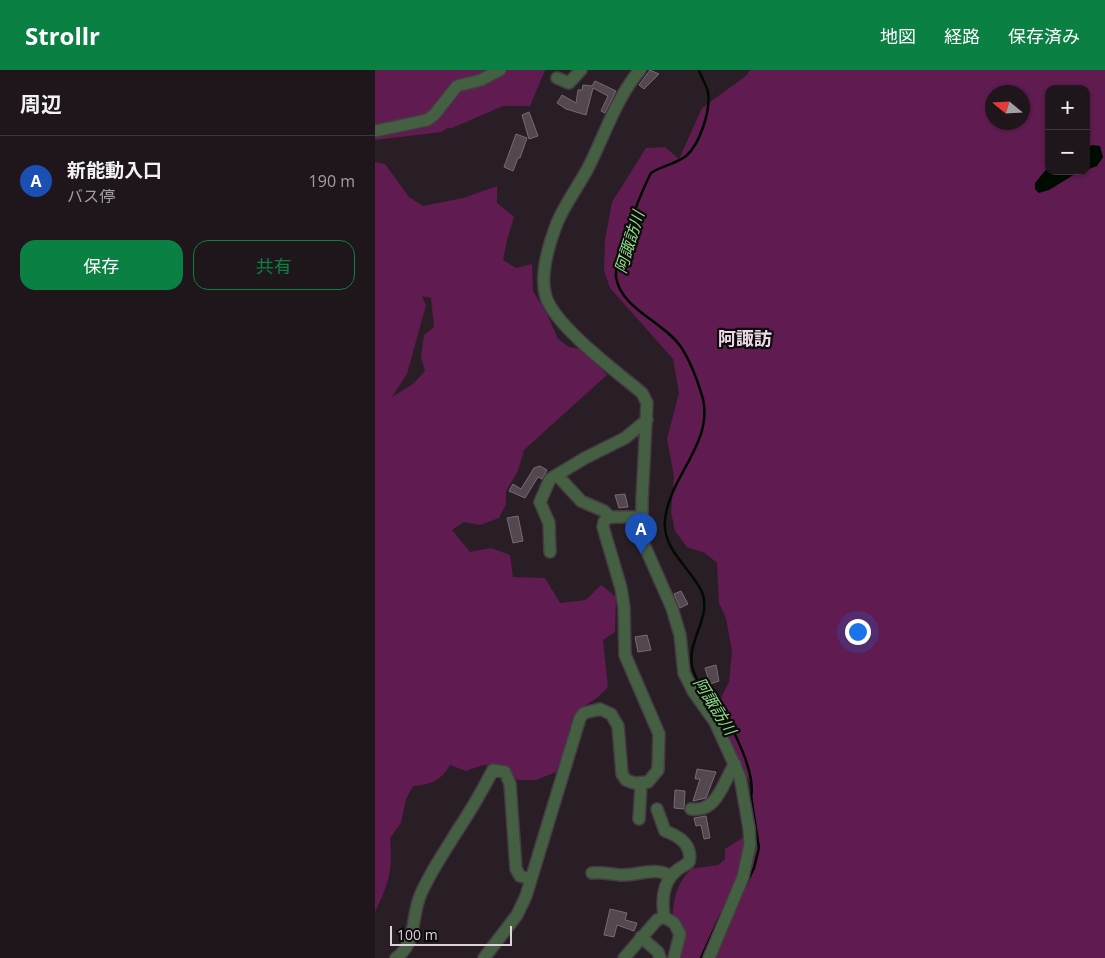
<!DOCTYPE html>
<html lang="ja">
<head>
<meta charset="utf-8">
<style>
	body { margin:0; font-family:"Open Sans","Noto Sans JP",sans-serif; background:#2c2329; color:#f1f3f6 }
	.controls { position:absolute; right:15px; top:15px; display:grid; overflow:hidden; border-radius:10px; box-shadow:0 1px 4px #0004 }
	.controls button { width:45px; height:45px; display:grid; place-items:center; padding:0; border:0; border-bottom:1px solid #3c353b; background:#1f161c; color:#f1f3f6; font:25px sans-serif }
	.compass { position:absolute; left:610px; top:15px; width:45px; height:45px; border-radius:50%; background:#1f161c; box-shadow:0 1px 4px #0004; rotate:288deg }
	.scale { position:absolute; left:15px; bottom:12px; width:122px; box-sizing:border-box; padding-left:5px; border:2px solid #dad3d8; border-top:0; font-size:14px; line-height:18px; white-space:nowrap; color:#dad3d8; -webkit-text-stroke:4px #0e0a0d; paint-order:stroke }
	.you { position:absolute; left:482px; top:561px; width:18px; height:18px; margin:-12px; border:4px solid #fff; border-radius:50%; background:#1a73e8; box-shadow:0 0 0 8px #1a73e833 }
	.badge { display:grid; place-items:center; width:32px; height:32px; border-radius:50%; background:#0b8043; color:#fff; font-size:16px; font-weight:700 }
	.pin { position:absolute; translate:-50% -41px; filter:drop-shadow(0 1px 2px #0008) }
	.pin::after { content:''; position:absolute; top:26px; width:18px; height:15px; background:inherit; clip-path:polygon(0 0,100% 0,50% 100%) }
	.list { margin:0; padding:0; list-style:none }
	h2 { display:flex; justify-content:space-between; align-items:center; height:65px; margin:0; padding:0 20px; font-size:21px }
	h2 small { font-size:16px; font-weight:400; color:#a19fa3 }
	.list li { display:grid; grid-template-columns:32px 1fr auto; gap:15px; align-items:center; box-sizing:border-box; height:90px; padding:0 20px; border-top:1px solid #3c353b }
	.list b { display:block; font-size:19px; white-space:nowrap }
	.list p { margin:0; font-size:16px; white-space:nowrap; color:#a19fa3 }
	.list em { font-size:16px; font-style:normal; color:#a19fa3 }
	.actions { display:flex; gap:10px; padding:15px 20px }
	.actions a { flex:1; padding:11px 0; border:1px solid #0b8043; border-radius:15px; text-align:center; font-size:18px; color:#0b8043 }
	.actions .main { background:#0b8043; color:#fff }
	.map { position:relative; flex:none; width:730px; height:888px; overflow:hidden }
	header { display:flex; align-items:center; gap:30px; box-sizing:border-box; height:70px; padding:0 25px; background:#0b8043; color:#fff }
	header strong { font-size:24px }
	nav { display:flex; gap:28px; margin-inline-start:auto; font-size:18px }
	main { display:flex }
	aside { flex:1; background:#1f161c }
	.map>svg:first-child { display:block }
	.green { fill:#601b50; fill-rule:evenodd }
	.water { fill:#000c00 }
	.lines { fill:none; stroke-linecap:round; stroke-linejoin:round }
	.stream { stroke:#000c00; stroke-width:2.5 }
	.building { fill:#544850; stroke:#776a73 }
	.minor-casing { stroke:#453b42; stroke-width:14 }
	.minor { stroke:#455f43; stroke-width:11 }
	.labels { text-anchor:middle; stroke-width:4.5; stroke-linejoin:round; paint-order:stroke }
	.water-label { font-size:16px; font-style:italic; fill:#89e083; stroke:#0e0a0d }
	.quarter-label { font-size:18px; font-weight:bold; fill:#eadbe5; stroke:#0e0a0d }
</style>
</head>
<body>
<header>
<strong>Strollr</strong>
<nav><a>地図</a><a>経路</a><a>保存済み</a></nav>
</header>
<main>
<aside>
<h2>周辺<small></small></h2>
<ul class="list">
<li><span class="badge" style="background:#1a4fb4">A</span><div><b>新能動入口</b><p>バス停</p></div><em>190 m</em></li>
</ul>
<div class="actions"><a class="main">保存</a><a>共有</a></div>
</aside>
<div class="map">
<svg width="730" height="888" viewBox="0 0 730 888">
	<rect width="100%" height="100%" fill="#291e25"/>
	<!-- green -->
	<path class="green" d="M0,0H170L155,36H128L77,58H72L67,62L0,70Z
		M375,0H730V888H300C298,856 291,824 316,799L343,795L350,789V779L380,760L377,716L339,642L354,612L357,582L351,548L344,533L342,493L330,483L312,477L300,461L296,442L299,406L292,369L304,323L298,289L235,218L229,201L230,170L237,132L271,78L290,77L304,89L327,38L372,5ZM674,19H711V101H674ZM618,22H648V52H618Z
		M0,92L10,94L34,127L48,136L88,128L122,116V133L139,147L132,170L128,190L141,198L157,194L158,221L172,244L183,269L194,277L209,280L232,305L149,380L143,401L131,421V434L124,448L105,455L89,452L77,460L95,482L116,478L135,485L138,507L170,508L185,533L211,530L226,515L241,527L240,562L228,570L233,617L222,628L203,640L181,702L161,710H142L127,696L108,695L91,701L75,695C67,710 55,715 38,716L31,729L26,753L15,768C18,800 14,813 0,842ZM47,226L56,228L59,257L49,265L46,287L50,301L38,314L17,327L32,304L51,235Z"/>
	<!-- water -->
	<path class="water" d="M717,75L725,76L728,87L722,96L711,100V78Z
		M674,96V101H705L674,120L664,123L660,119V113Z"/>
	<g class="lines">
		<!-- stream -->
		<path class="stream" d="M324,0C326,7 331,14 333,22C336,40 325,74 311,86C301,94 286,96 276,103C267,120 239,190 241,207C246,239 288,251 306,277C316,292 323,312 328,329C338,374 294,407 290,450C287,480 316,498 327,522C337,547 312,570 317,596C321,614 334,626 345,640C359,658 381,704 376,727L384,778L379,798L365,827
			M326,888L346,844"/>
	</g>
	<!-- building -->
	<path class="building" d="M275,0L284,4L269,19L264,15Z
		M220,11L241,21L230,43L226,41L233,26L218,18L211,45L191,39L182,33L187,25L201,33L203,20H207L208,15L217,16Z
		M154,42L163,66L154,69L147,45Z
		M141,64L152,68L145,88H143L138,101L129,97Z
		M165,396L172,400L167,409L163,407L150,428L134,421L138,414L146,419L159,398Z
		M250,424L253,437L244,438L240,425Z
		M143,446L148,471L138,473L132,448Z
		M306,521L313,534L305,538L299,524Z
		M272,565L276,580L263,582L260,567Z
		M341,595L344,611L335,614L330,598Z
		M322,699L341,702L331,728L318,731L325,709H320Z
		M300,720L310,721L309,739L299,738Z
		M331,746L335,768L329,769L326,755L321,756L319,748Z
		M235,839L252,843L250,850L262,853L259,861L242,855L239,867L229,865Z"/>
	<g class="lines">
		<defs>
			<path id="minor" d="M265,0C241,28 229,67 212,100C202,118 190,134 182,153C174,174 164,205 171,227C181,257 242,302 267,323L272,333L267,430V470L297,538L305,565L309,603L318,621L340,652L365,707L374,758L375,774L368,807L334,888
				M182,8L194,13L206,0
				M0,61L52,50L59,45L82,16L106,10L125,0
				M182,405L206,431L229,441L235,447
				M175,482L174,453L165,432L175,409L210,388L250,368L272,350
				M282,739L290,761C304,766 318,775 314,792C310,796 305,797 301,801C287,813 287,831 289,847
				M316,739C343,743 348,711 360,694
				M264,749L266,714
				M217,803C227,802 235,804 245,805C263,806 279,796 296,806
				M266,867L283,882L285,888
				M21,888C42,873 36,848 45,826C54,804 67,786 79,766C93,745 106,723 118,700L130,702L135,714L141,799L145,806L156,809
				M109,888L142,845L151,826L205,648L209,643L225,639L236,644L243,656L247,704L251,710L259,713L273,712L283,700L284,664L250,585L249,537L246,518L228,457L229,452L232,448L238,447H266
				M249,888L282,850L289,847L299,853L305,864L299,888"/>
		</defs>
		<!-- minor casing -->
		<use href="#minor" class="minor-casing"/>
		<!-- minor -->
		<use href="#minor" class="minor"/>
	</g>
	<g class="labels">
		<!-- water labels -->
		<g class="water-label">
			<text transform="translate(254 172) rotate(-73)" y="6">阿諏訪川</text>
			<text transform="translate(340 636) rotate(58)" y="6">阿諏訪川</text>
		</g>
		<!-- quarter labels -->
		<g class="quarter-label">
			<text x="370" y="275">阿諏訪</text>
		</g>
	</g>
</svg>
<div class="controls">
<button>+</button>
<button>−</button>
</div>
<svg class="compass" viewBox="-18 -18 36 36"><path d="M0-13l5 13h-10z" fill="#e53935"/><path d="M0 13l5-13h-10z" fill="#a19fa3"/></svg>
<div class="scale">100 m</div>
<div class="you"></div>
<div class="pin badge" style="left:266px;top:484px;background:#1a4fb4">A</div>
</div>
</main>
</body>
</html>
